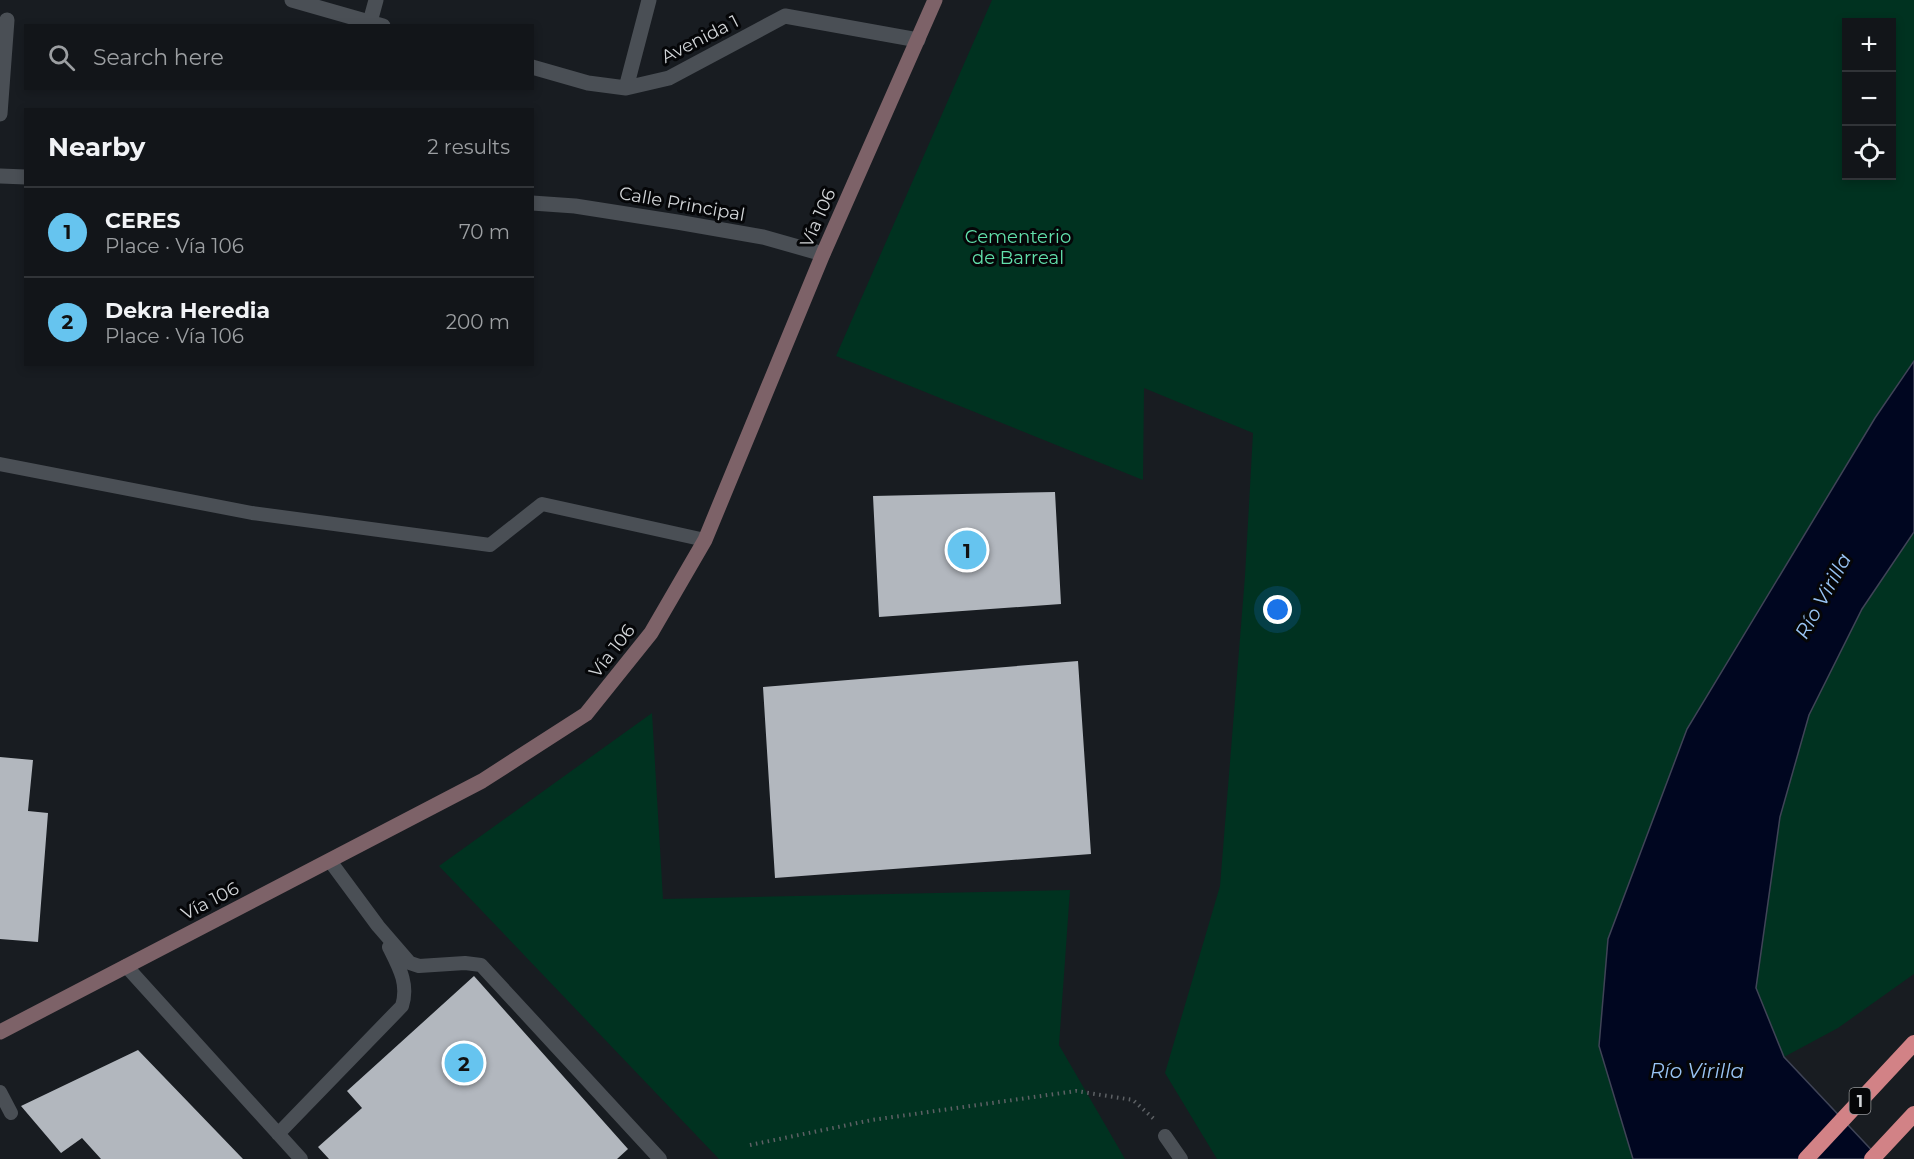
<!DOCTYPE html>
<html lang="en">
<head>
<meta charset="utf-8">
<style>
	body { margin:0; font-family:Montserrat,sans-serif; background:#1f2226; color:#f1f3f6 }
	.controls { position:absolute; right:18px; top:18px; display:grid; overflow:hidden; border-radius:0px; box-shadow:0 3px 9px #0003 }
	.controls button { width:54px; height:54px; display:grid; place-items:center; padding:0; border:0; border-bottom:2px solid #313438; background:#121519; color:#f1f3f6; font:30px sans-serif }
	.you { position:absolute; left:1278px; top:610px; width:21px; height:21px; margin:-15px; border:4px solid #fff; border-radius:50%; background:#1a73e8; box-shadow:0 0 0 9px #1a73e833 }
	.badge { display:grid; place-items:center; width:39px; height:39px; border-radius:50%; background:#66c4ef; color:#111; font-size:20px; font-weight:700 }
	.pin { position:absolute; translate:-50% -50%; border:3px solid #fff; box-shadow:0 2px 6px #0006 }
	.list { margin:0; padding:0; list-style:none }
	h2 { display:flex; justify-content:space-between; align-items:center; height:78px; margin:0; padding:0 24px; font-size:26px }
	h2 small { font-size:20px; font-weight:400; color:#9c9fa2 }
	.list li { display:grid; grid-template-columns:39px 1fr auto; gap:18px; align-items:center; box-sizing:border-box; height:90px; padding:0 24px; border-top:2px solid #313438 }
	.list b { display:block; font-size:22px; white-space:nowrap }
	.list p { margin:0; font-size:20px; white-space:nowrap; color:#9c9fa2 }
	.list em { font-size:20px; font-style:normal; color:#9c9fa2 }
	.icon { flex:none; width:33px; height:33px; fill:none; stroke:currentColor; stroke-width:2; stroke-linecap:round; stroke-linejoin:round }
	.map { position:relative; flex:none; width:1914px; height:1159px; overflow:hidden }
	.search { position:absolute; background:#121519; box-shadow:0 3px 9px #0003; left:24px; top:24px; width:510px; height:66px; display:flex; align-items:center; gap:15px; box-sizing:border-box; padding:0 21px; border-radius:0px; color:#9c9fa2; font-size:22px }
	.panel { position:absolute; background:#121519; box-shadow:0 3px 9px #0003; left:24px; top:108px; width:510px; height:258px; border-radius:0px }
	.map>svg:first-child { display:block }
	.green { fill:#003220; fill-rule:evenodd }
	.water { fill:#000620; stroke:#3f4457; stroke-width:1.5 }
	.building { fill:#b2b7be }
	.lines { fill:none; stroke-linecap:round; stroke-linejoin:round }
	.path { stroke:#5d6165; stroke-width:4; stroke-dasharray:1.5 4.5; stroke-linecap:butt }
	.service { stroke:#4a4f55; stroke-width:14 }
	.minor { stroke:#4a4f55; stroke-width:15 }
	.secondary { stroke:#7d6268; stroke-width:15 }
	.trunk { stroke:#d28286; stroke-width:16 }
	.labels { text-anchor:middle; stroke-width:6; stroke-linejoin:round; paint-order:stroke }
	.shield { fill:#050608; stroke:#949699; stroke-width:1.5 }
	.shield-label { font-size:16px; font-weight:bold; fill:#d1d4d7 }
	.street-label { font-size:18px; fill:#d1d4d7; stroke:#050608 }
	.park-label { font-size:18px; fill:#61e0ab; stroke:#050608 }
	.water-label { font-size:20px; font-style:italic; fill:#99c4f4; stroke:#050608 }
</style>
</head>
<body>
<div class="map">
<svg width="1914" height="1159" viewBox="0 0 1914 1159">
	<rect width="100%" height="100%" fill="#181c21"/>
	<!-- green -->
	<path class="green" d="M992,0H1914V361L1875,418L1687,729L1608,939L1599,1046L1633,1159H1217L1165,1073L1220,886L1245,576L1253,433L1144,388L1143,480L836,356ZM1846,22H1892V176H1846Z
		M1914,532V974L1838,1028L1784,1057L1756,988L1780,817L1809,715L1862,609Z
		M652,713L663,899L1070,890L1059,1045L1125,1159H719L439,866Z"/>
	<!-- water -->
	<path class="water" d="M1914,361V532L1862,609L1809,715L1780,817L1756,988L1784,1057L1880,1159H1633L1599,1046L1608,939L1687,729L1875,418Z"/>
	<!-- building -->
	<path class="building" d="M1055,492L1061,604L879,617L873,496Z
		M1078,661L1091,854L775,878L763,687Z
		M0,757L33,760L28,811L48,813L38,942L0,939Z
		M474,976L628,1149L617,1159H329L318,1147L362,1108L347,1091Z
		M138,1050L243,1159H101L82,1138L61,1153L21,1106Z"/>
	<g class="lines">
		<!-- path -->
		<path class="path" d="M750,1145L872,1120L1076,1091L1133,1100L1154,1119"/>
		<!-- service -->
		<path class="service" d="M0,464L252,513L490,545L542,504L705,540
			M330,861L378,926L410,963L419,966L465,963L481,965L660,1159
			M126,966L301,1159
			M0,1092L11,1113
			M278,1134L402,1006C409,984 399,967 389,947
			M1165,1136L1181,1159"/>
		<!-- minor -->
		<path class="minor" d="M292,0L383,26
			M370,22L376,0
			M532,67L588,83L626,88L669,78L785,16L918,40
			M626,88L649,0
			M0,114L7,20
			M0,176L26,177
			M532,203L575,206L677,222L763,237L823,254"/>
		<!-- secondary -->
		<path class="secondary" d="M0,1032L482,781L586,714L651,633L705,540L823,254L935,0"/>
		<!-- trunk -->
		<path class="trunk" d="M1806,1159L1914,1043
			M1872,1159L1914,1114"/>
	</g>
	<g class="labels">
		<!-- shield labels -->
		<rect class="shield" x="1849.5" y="1088" width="21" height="26" rx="4.5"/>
		<g class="shield-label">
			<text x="1860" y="1107">1</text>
		</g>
		<!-- street labels -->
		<g class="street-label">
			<text transform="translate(700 39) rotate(-27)" y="6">Avenida 1</text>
			<text transform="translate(682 204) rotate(10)" y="6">Calle Principal</text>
			<text transform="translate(818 218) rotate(-66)" y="6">Vía 106</text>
			<text transform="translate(612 651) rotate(-52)" y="6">Vía 106</text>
			<text transform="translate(210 901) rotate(-27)" y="6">Vía 106</text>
		</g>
		<!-- park labels -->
		<g class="park-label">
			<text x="1018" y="243">Cementerio<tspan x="1018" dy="21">de Barreal</tspan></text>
		</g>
		<!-- water labels -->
		<g class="water-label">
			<text transform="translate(1823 596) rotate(-61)" y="7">Río Virilla</text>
			<text x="1697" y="1078">Río Virilla</text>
		</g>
	</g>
</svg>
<div class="controls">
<button>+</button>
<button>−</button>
<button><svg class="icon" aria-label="locate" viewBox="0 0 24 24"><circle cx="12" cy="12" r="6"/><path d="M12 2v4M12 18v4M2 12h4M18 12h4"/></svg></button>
</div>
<div class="you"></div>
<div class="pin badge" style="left:967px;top:550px">1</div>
<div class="pin badge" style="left:464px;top:1063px">2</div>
<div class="search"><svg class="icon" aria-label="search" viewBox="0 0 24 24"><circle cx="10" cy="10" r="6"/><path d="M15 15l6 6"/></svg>Search here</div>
<section class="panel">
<h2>Nearby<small>2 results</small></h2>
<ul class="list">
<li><span class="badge">1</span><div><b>CERES</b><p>Place · Vía 106</p></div><em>70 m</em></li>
<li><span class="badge">2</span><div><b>Dekra Heredia</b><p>Place · Vía 106</p></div><em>200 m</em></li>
</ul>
</section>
</div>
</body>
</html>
